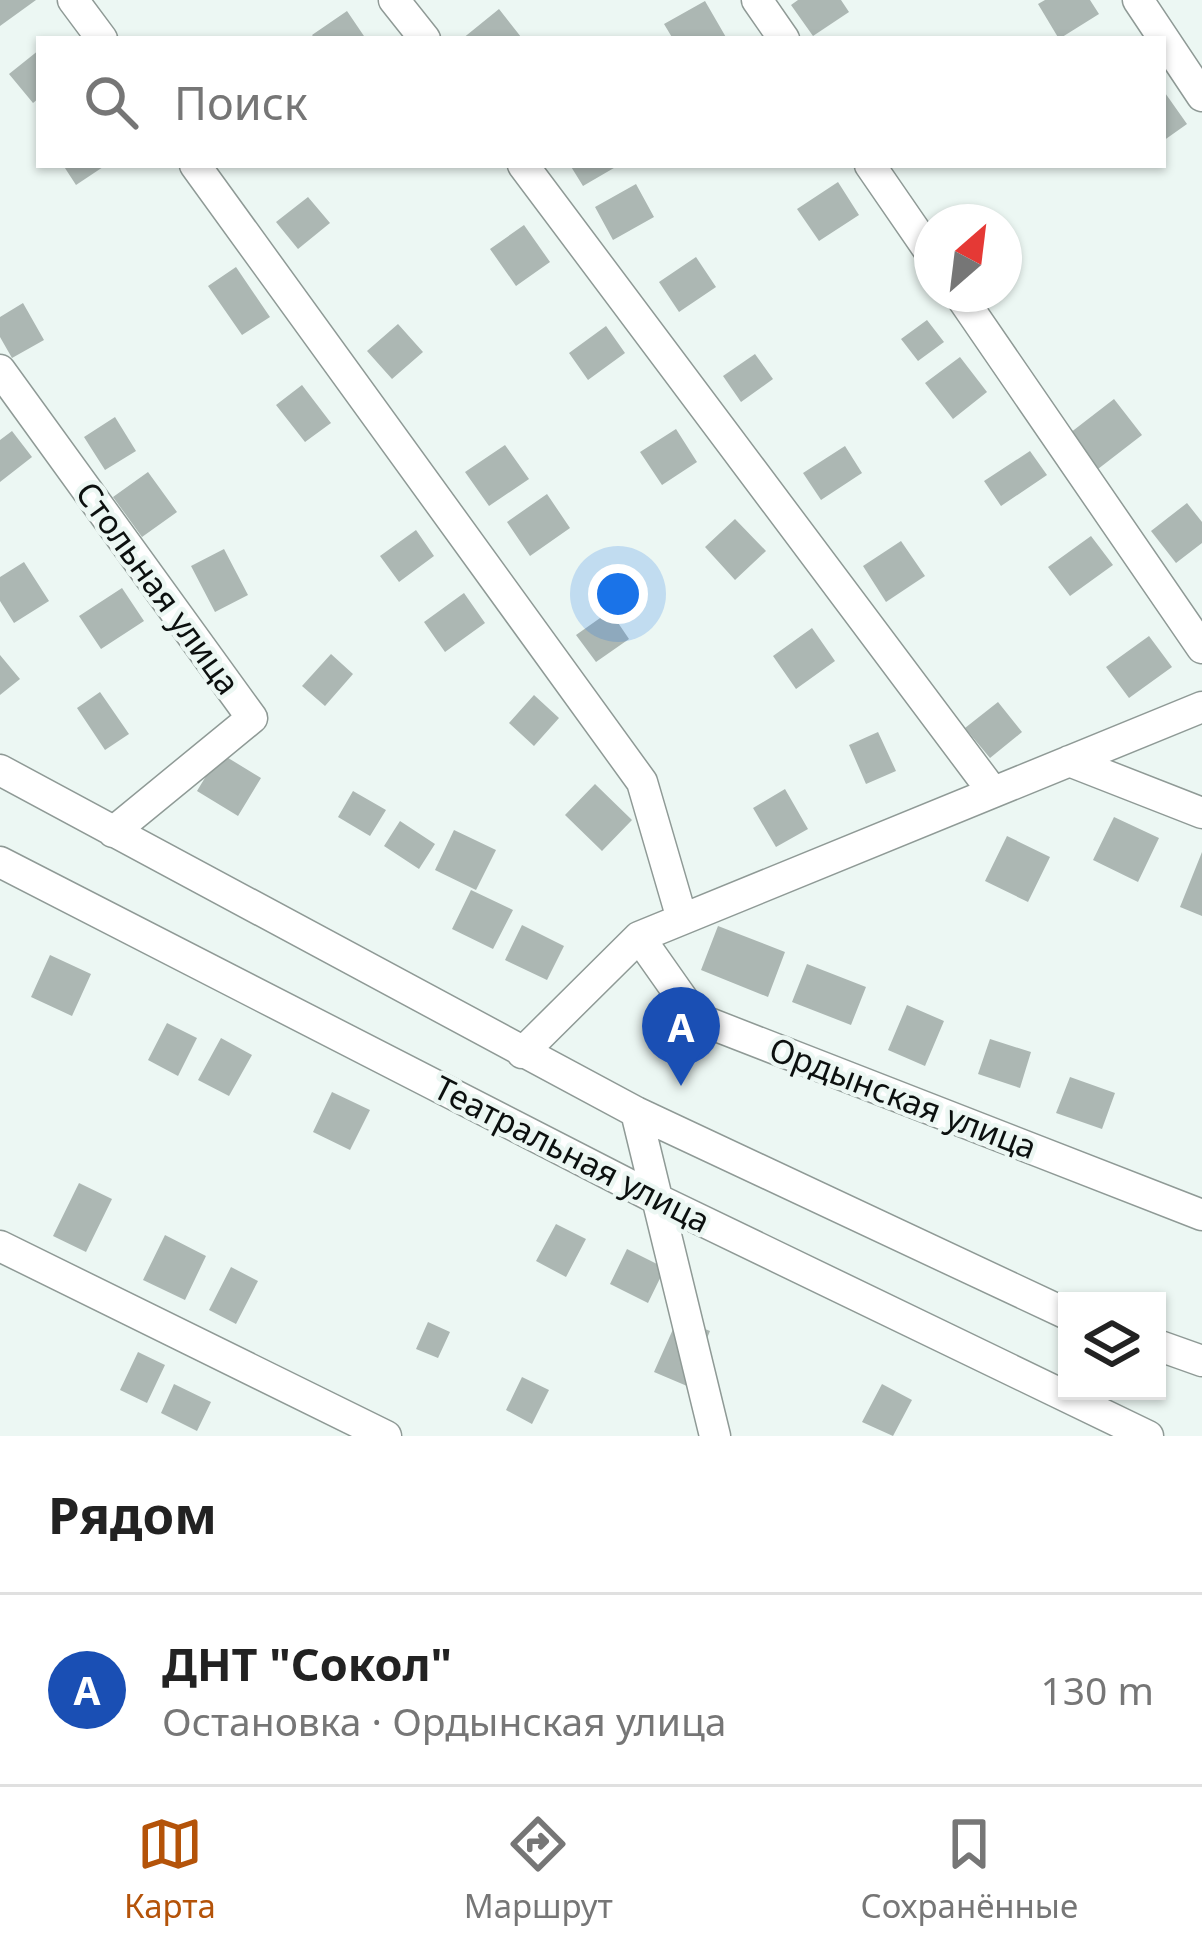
<!DOCTYPE html>
<html lang="ru">
<head>
<meta charset="utf-8">
<style>
	body { margin:0; font-family:"Noto Sans",sans-serif; background:#f6f6f6; color:#222 }
	.controls { position:absolute; right:36px; bottom:36px; display:grid; overflow:hidden; border-radius:0px; box-shadow:0 3px 9px #0004 }
	.controls button { width:108px; height:108px; display:grid; place-items:center; padding:0; border:0; border-bottom:3px solid #e0e0e0; background:#fff; color:#222; font:60px sans-serif }
	.compass { position:absolute; left:914px; top:204px; width:108px; height:108px; border-radius:50%; background:#fff; box-shadow:0 3px 9px #0004; rotate:28deg }
	.you { position:absolute; left:618px; top:594px; width:42px; height:42px; margin:-30px; border:9px solid #fff; border-radius:50%; background:#1a73e8; box-shadow:0 0 0 18px #1a73e833 }
	.badge { display:grid; place-items:center; width:78px; height:78px; border-radius:50%; background:#b45309; color:#fff; font-size:39px; font-weight:700 }
	.pin { position:absolute; translate:-50% -99px; filter:drop-shadow(0 3px 6px #0008) }
	.pin::after { content:''; position:absolute; top:63px; width:42px; height:36px; background:inherit; clip-path:polygon(0 0,100% 0,50% 100%) }
	.list { margin:0; padding:0; list-style:none }
	h2 { display:flex; justify-content:space-between; align-items:center; height:156px; margin:0; padding:0 48px; font-size:51px }
	h2 small { font-size:39px; font-weight:400; color:#767676 }
	.list li { display:grid; grid-template-columns:78px 1fr auto; gap:36px; align-items:center; box-sizing:border-box; height:192px; padding:0 48px; border-top:3px solid #e0e0e0 }
	.list b { display:block; font-size:45px; white-space:nowrap }
	.list p { margin:0; font-size:39px; white-space:nowrap; color:#767676 }
	.list em { font-size:39px; font-style:normal; color:#767676 }
	.icon { flex:none; width:66px; height:66px; fill:none; stroke:currentColor; stroke-width:2; stroke-linecap:round; stroke-linejoin:round }
	.map { position:relative; flex:none; width:1202px; height:1436px; overflow:hidden }
	.search { position:absolute; background:#fff; box-shadow:0 3px 9px #0004; left:36px; right:36px; top:36px; height:132px; display:flex; align-items:center; gap:30px; box-sizing:border-box; padding:0 42px; border-radius:0px; color:#767676; font-size:45px }
	.sheet { height:348px; background:#fff }
	nav { display:flex; justify-content:space-around; align-items:center; box-sizing:border-box; height:168px; border-top:3px solid #e0e0e0; background:#fff; font-size:33px; color:#767676 }
	nav a { display:grid; justify-items:center; gap:6px }
	nav .on { color:#b45309 }
	.map>svg:first-child { display:block }
	.building { fill:#acb7b3 }
	.lines { fill:none; stroke-linecap:round; stroke-linejoin:round }
	.minor-casing { stroke:#8f9a96; stroke-width:33 }
	.minor { stroke:#fff; stroke-width:30 }
	.labels { text-anchor:middle; stroke-width:9; stroke-linejoin:round; paint-order:stroke }
	.street-label { font-size:33px; fill:#0c100f; stroke:#ecf7f3 }
</style>
</head>
<body>
<div class="map">
<svg width="1202" height="1436" viewBox="0 0 1202 1436">
	<rect width="100%" height="100%" fill="#ecf7f3"/>
	<!-- building -->
	<path class="building" d="M0,0H36L0,26Z
		M798,0H841L849,12L813,36L791,5Z
		M1045,0H1090L1099,14L1059,39L1038,4Z
		M705,1L727,39H673L664,24Z
		M499,9L521,37L462,39Z
		M347,11L366,39H315L312,35Z
		M39,50V98L33,103L9,74Z
		M1163,90L1187,124L1163,141Z
		M63,165H106L76,185Z
		M570,165H619L583,186Z
		M838,182L859,215L819,241L797,209Z
		M636,184L654,217L613,240L595,207Z
		M308,197L330,223L298,249L276,222Z
		M524,225L550,262L516,286L490,249Z
		M696,257L716,287L679,312L659,282Z
		M236,267L270,317L242,335L208,286Z
		M23,303L44,340L12,358L0,337V317Z
		M927,320L944,342L918,361L901,339Z
		M398,324L423,352L392,379L367,351Z
		M606,326L625,353L588,380L569,353Z
		M755,354L773,379L741,402L723,376Z
		M960,357L987,392L953,419L925,383Z
		M302,385L331,423L305,442L276,405Z
		M1114,399L1142,435L1098,469L1070,433Z
		M115,417L136,451L105,470L84,437Z
		M676,429L697,462L662,485L640,452Z
		M12,431L32,457L0,482V440Z
		M505,445L529,479L489,506L465,472Z
		M845,446L862,473L821,500L803,473Z
		M1030,451L1047,475L1001,506L984,481Z
		M148,472L177,512L142,537L113,497Z
		M547,494L570,528L530,556L507,522Z
		M1187,503L1202,522V543L1176,563L1151,531Z
		M735,519L766,551L735,580L705,547Z
		M416,530L434,556L399,582L380,556Z
		M1091,536L1113,565L1070,596L1048,567Z
		M901,541L925,576L886,602L863,566Z
		M224,549L248,595L215,612L191,566Z
		M24,562L49,601L14,623L0,601V577Z
		M122,588L144,621L101,649L79,616Z
		M464,593L485,623L445,652L424,622Z
		M610,611L629,639L596,662L576,635Z
		M812,628L835,661L796,689L773,656Z
		M1149,636L1172,667L1129,698L1106,667Z
		M331,654L353,674L325,706L302,686Z
		M0,655L20,679L0,695Z
		M100,692L129,734L105,750L77,708Z
		M534,695L559,718L534,746L509,723Z
		M998,702L1022,732L990,758L965,728Z
		M878,732L896,771L866,784L849,745Z
		M220,753L261,778L238,816L197,791Z
		M595,784L632,820L602,851L565,815Z
		M785,789L808,829L776,847L753,808Z
		M353,791L386,810L370,836L338,817Z
		M1114,817L1159,838L1138,882L1093,860Z
		M400,821L435,844L419,869L384,846Z
		M454,830L496,850L476,890L435,870Z
		M1007,836L1050,857L1028,902L985,881Z
		M1202,852V916L1180,907Z
		M471,890L513,910L493,949L452,929Z
		M522,925L564,946L547,980L505,960Z
		M718,926L785,952L768,997L701,970Z
		M50,955L91,974L72,1016L31,997Z
		M807,964L866,987L851,1025L792,1002Z
		M907,1005L944,1021L925,1066L888,1050Z
		M167,1023L197,1038L178,1076L148,1060Z
		M221,1038L252,1055L229,1096L198,1080Z
		M990,1039L1031,1052L1020,1088L978,1074Z
		M1070,1077L1115,1093L1102,1129L1056,1113Z
		M332,1092L370,1110L350,1150L313,1132Z
		M79,1183L112,1199L86,1252L53,1236Z
		M556,1224L586,1239L566,1277L536,1261Z
		M165,1235L206,1256L185,1300L143,1280Z
		M627,1249L665,1268L648,1303L610,1284Z
		M231,1267L258,1281L236,1324L209,1310Z
		M678,1318L710,1331L687,1386L654,1372Z
		M428,1322L450,1332L438,1358L416,1349Z
		M138,1352L165,1365L147,1403L120,1390Z
		M522,1377L549,1390L532,1424L506,1410Z
		M174,1384L211,1402L197,1431L161,1413Z
		M882,1384L912,1400L893,1436L862,1422Z"/>
	<g class="lines">
		<defs>
			<path id="minor" d="M73,0L102,39
				M394,0L425,39
				M757,0L784,39
				M1138,0L1202,96
				M195,165L642,782L682,919
				M523,165L993,792
				M870,165L932,255
				M959,294L1202,648
				M0,370L252,718L113,832
				M1069,761L1202,813
				M0,770L636,1112L1067,1314
				M0,862L659,1200L1148,1436
				M639,937L696,1018L1202,1215
				M522,1053L639,937L1202,707
				M636,1112L715,1436
				M0,1246L386,1436
				M1157,1345L1202,1361"/>
		</defs>
		<!-- minor casing -->
		<use href="#minor" class="minor-casing"/>
		<!-- minor -->
		<use href="#minor" class="minor"/>
	</g>
	<g class="labels">
		<!-- street labels -->
		<g class="street-label">
			<text transform="translate(158 588) rotate(54)" y="12">Стольная улица</text>
			<text transform="translate(903 1098) rotate(21)" y="12">Ордынская улица</text>
			<text transform="translate(572 1154) rotate(27)" y="12">Театральная улица</text>
		</g>
	</g>
</svg>
<div class="controls">
<button><svg class="icon" aria-label="layers" viewBox="0 0 24 24"><path d="M12 4l9 5-9 5-9-5zM3 14l9 5 9-5"/></svg></button>
</div>
<svg class="compass" viewBox="-18 -18 36 36"><path d="M0-13l5 13h-10z" fill="#e53935"/><path d="M0 13l5-13h-10z" fill="#767676"/></svg>
<div class="you"></div>
<div class="pin badge" style="left:681px;top:1086px;background:#1a4fb4">A</div>
<div class="search"><svg class="icon" aria-label="search" viewBox="0 0 24 24"><circle cx="10" cy="10" r="6"/><path d="M15 15l6 6"/></svg>Поиск</div>
</div>
<section class="sheet">
<h2>Рядом<small></small></h2>
<ul class="list">
<li><span class="badge" style="background:#1a4fb4">A</span><div><b>ДНТ &quot;Сокол&quot;</b><p>Остановка · Ордынская улица</p></div><em>130 m</em></li>
</ul>
</section>
<nav>
<a class="on"><svg class="icon" aria-label="map" viewBox="0 0 24 24"><path d="M3 6l6-2 6 2 6-2v14l-6 2-6-2-6 2zM9 4v14M15 6v14"/></svg>Карта</a>
<a><svg class="icon" aria-label="directions" viewBox="0 0 24 24"><path d="M12 3l9 9-9 9-9-9zM9 14v-3h6M13 9l2 2-2 2"/></svg>Маршрут</a>
<a><svg class="icon" aria-label="saved" viewBox="0 0 24 24"><path d="M7 4h10v16l-5-4-5 4z"/></svg>Сохранённые</a>
</nav>
</body>
</html>
